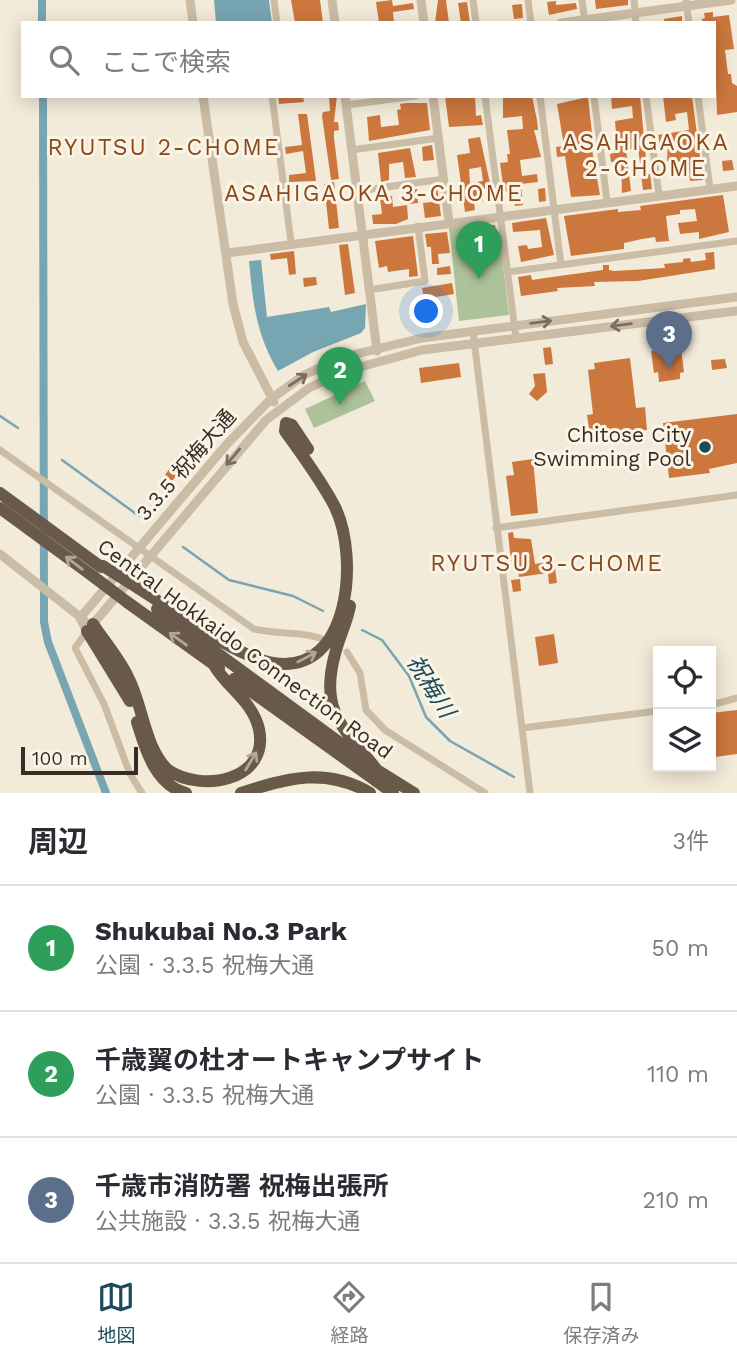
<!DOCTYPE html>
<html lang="ja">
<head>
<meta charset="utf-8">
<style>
	body { margin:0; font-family:"Work Sans","Noto Sans JP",sans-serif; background:#f2f2f3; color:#2b2b33 }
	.controls { position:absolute; right:21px; bottom:21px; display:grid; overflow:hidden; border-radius:0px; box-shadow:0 4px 18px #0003 }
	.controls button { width:63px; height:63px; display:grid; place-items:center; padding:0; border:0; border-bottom:2px solid #e1e1e2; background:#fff; color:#2b2b33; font:35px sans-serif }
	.scale { position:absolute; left:21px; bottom:18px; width:117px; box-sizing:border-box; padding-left:7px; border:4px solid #362e26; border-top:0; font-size:19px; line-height:24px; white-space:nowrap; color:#362e26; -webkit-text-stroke:5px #faf4e6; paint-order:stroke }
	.you { position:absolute; left:427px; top:312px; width:24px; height:24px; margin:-18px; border:5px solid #fff; border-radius:50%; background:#1a73e8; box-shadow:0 0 0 10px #1a73e833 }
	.badge { display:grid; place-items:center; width:46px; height:46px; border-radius:50%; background:#1a4b5a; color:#fff; font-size:23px; font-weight:700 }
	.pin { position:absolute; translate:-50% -58px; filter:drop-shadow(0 2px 4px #0008) }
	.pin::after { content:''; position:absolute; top:37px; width:24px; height:21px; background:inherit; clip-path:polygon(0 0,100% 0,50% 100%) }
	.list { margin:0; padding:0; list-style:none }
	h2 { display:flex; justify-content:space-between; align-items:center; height:91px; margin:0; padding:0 28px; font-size:30px }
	h2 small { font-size:23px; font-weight:400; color:#7c7c81 }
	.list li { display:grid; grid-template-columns:46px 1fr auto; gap:21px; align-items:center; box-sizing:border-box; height:126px; padding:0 28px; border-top:2px solid #e1e1e2 }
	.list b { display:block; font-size:26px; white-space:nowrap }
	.list p { margin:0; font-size:23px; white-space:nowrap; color:#7c7c81 }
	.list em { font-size:23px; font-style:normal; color:#7c7c81 }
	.icon { flex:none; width:38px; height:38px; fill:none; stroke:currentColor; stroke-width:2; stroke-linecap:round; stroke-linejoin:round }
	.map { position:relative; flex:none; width:737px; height:793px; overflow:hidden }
	.search { position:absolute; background:#fff; box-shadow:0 4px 18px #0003; left:21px; right:21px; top:21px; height:77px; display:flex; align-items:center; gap:18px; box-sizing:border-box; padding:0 24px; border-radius:0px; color:#7c7c81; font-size:26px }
	.sheet { height:469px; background:#fff }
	nav { display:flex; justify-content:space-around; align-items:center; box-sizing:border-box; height:98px; border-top:2px solid #e1e1e2; background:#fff; font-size:19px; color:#7c7c81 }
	nav a { display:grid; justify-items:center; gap:4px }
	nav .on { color:#1a4b5a }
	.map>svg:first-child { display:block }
	.green { fill:#adc299 }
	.water { fill:#77a5b1 }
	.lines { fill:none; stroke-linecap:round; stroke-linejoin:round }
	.stream { stroke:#77a5b1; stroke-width:2.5 }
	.canal { stroke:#77a5b1; stroke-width:8 }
	.building { fill:#cc773e; fill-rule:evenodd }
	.minor { stroke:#cbbca5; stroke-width:7 }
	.tertiary { stroke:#cbbca5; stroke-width:9 }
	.trunk { stroke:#68594a; stroke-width:12 }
	.trunk-bridge { stroke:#68594a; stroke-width:12 }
	.oneway { stroke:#796e5f }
	.oneway2 { stroke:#b1a698 }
	.poi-dot { fill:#1a4b5a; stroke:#faf4e6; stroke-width:2.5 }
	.labels { text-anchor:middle; stroke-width:6; stroke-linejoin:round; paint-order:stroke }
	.poi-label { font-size:21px; fill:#362e26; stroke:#faf4e6; text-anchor:end }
	.street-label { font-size:21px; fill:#362e26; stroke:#faf4e6 }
	.neighbourhood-label { font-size:23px; letter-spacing:2px; fill:#89471c; stroke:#faf4e6 }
	.water-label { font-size:23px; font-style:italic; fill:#1a4b5a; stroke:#faf4e6 }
</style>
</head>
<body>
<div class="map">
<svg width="737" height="793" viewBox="0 0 737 793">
	<rect width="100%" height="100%" fill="#f3ebd9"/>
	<!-- green -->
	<path class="green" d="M466,225L468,235H478L480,243L500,240L509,315L459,321L449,228Z
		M365,381L375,401L314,428L305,409Z"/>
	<!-- water -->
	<path class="water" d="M214,0H269L272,23H216Z
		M261,260L267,317L329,307L331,312L366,304L365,328L361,333L313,352L278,371C256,334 253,303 249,261Z"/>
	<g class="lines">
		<!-- stream -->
		<path class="stream" d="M0,416L18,428
			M62,460L139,516
			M183,547L229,580L293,596L323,611
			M362,630L382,640L409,676L426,717L450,741L514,777"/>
		<!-- canal -->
		<path class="canal" d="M42,0V23
			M43,96L44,622L48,642L106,793"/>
	</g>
	<!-- building -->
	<path class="building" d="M291,0H320L323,23H295Z
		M392,0L393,6L413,3L414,9L393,12L394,23H379L376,2Z
		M438,0H446L449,23H435Z
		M595,0H628V5L596,9Z
		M556,1V5L576,3L577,9L549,15L547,2Z
		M467,2L470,23H461L458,3Z
		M522,4L523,18L514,19L512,5Z
		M713,12V17L729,15L734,49L725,50L728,74H731L732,83L737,86V112L717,115L714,23H702V19L705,18L704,13Z
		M682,16V23H664V19Z
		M278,96H303L304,102L279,104Z
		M329,96H337L334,122H338L339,130L334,131V138L339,179L331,180L322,116L323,112L330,111Z
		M445,96H475L476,116L481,115L483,125L449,127Z
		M503,96H532L537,120L538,130H534L541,157L520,160L522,176L537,174L538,182L521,184L523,205L515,206L513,191L504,192L500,163L508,162L507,154H510L507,130L523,129L522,116L503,118Z
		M611,96H640L646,159L645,163H640L638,148L626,150L631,191L622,193L621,161L611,162L610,154L614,153L613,144H617L615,121L633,118L632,106L612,109Z
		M663,96H692L703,180L690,181L688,162L667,161L668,145L660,146L658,135L689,130L687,112L675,114L676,120L666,122Z
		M588,97L592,133H589L600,195L571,197L565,156L557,157L556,147L564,146L557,104Z
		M406,103H427L430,130L369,141L367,117L380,115L381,127L399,125L397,110L401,109L400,104Z
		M298,114H307L316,181L289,182V175L306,173L303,151L286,154L285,147L302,145Z
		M480,137L491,188L482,189L483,201L474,202L475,210L465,212L457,155L470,153L468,139ZM481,167L483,181L470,183L469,169Z
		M432,145L434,160L423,161L422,147Z
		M410,148L416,177L405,178L403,162L389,164V180L381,182L378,153Z
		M732,160L734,170L723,171L722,161Z
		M650,174L652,189L643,190L641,175Z
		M334,182L339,228L329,229L324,184Z
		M437,186L441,216L425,218L423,203L432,202L430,187Z
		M545,188L546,201L539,202L538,189Z
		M417,189L418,203L409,204L407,190Z
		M723,195L729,232L699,239V232L680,234L678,223L697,221L695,209L680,210V214L666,216L669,241L656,242L655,237L642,239L624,243V249L571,256L564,216L618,209V212L641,210L640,206Z
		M392,196L393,207L407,205L408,219L396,224H373L372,215L382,214L380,198Z
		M546,218L554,255L521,262L518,246L527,245L528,249L542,247L540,230L513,232L512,223Z
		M495,225L497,239L481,241L480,232L469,234L468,228Z
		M447,232L450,253L438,254L439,264H432L431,247H427L425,234Z
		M413,236L418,276L409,277V269L388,272L387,266L379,268L375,241Z
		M348,244L355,293L345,295L339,245Z
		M294,251L296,274L289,275L287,258L271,260L270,254Z
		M714,252L715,269L638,281L594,282L595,286L557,288L558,291L521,296L518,277L531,275L532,280L545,278L603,270V265H609V270L614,271L665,268L664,264L683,262V259L690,258L691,262L706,260L705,253Z
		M450,266L451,274L437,275V268Z
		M316,277L317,285L304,287L303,278Z
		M452,283L454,294L424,299L422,288Z
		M551,347L553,364L545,365L543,348Z
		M681,348L684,372L680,373V379L659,382L658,372L654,373L651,351Z
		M630,358L636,408L645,407L647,430L590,435L587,415L593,414L588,370L595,369L594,363Z
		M725,359L727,368L712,370L711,360Z
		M459,363L461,377L421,383L419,368Z
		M545,373L547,392L537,401L529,394L535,386L533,374Z
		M737,414V463L709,469L710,473L669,478L663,423Z
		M533,459L538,513L511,516L506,476L514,475L512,462Z
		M172,465L180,471L172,481L165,475Z
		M513,532L514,538L531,539L535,564L554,561L557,583L549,584L548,573L519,577L517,561L511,562L508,533Z
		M520,579L521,591L513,592L511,580Z
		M554,634L558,663L539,666L535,637Z
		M737,710V754L715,757L711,713Z"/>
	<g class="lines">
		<!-- minor -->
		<path class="minor" d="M274,0L277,23
			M473,0L476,23
			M528,0L531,23
			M582,0L585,23
			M634,0L636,23
			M686,0L689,23
			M272,96L291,242
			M485,96L516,338
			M540,96L561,265
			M594,96L607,202
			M646,96L659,195
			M698,96L710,189
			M346,105L416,96
			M351,150L439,138
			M357,191L444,179
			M508,272L737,241
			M369,290L425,281L418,226
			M473,332L530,793
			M0,450L254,629C277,635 298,631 320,638
			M496,528L737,495
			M87,631L75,648L104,704L130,774L142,793
			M347,652L360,673L366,710L385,730L485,793
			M711,705L737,698
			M522,728L658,711"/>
		<!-- tertiary -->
		<path class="tertiary" d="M190,0L193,23
			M332,0L335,23
			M421,0L424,23
			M561,23L731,0
			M203,96L233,304L243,342L274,402
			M345,96L377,351
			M433,96L449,222
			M227,253L737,186
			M737,297L422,338L344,357L304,375L271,399L227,444L80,618L87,631L266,420L309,388L342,372L422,350L737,311
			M0,554L84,620"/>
		<!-- trunk -->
		<path class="trunk" d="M286,423L292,425L308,449
			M0,493L101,567
			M0,508L94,577
			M138,588C173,610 234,656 273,663C351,676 359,556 335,507C321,480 302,455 285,431L286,423
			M127,602L219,668
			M350,606C347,623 339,637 335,654C319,712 344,728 377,770
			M157,609L377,770L414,793
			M93,624C104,641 119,658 128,677C143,705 144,747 168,770C201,793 270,781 259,729C252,700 227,688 214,665
			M87,631L130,701
			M234,679L393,793
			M137,722C145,748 155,785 186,793
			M241,793C287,778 326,767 370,793"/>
		<!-- trunk-bridge -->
		<path class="trunk-bridge" d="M103,566L138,588
			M94,577L127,602"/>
	</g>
	<!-- one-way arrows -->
	<defs><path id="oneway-shaft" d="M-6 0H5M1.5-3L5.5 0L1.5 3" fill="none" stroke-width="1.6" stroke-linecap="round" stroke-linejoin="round" transform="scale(1.75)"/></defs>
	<g class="oneway">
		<use href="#oneway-shaft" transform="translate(541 322) rotate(-7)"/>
		<use href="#oneway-shaft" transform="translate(621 325) rotate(173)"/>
		<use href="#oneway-shaft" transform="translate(298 380) rotate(-33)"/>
		<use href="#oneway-shaft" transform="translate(233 457) rotate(130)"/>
	</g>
	<g class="oneway2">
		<use href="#oneway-shaft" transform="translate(74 563) rotate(-143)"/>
		<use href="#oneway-shaft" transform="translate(178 639) rotate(-144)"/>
		<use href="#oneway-shaft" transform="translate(307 657) rotate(-28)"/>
		<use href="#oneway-shaft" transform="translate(251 761) rotate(-59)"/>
	</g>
	<!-- markers -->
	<circle class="poi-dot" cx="705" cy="447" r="7"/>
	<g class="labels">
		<!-- poi labels -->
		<g class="poi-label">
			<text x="691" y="442">Chitose City<tspan x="691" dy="24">Swimming Pool</tspan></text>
		</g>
		<!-- street labels -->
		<g class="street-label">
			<text transform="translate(186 465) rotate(-49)" y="7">3.3.5 祝梅大通</text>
			<text transform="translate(245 649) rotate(36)" y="7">Central Hokkaido Connection Road</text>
		</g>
		<!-- neighbourhood labels -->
		<g class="neighbourhood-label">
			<text x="646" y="150">ASAHIGAOKA<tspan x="646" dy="26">2-CHOME</tspan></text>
			<text x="164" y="155">RYUTSU 2-CHOME</text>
			<text x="374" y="201">ASAHIGAOKA 3-CHOME</text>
			<text x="547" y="571">RYUTSU 3-CHOME</text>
		</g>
		<!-- water labels -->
		<g class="water-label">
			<text transform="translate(431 686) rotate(58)" y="8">祝梅川</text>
		</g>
	</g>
</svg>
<div class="controls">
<button><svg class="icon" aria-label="locate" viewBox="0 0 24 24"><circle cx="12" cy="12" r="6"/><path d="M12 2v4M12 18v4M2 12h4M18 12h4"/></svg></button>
<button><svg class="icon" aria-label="layers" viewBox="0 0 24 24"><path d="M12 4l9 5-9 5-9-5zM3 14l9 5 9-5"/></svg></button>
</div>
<div class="scale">100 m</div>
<div class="you"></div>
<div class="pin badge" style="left:479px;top:279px;background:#2e9e5b">1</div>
<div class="pin badge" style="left:340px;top:405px;background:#2e9e5b">2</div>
<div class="pin badge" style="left:669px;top:369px;background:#5c6f8a">3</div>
<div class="search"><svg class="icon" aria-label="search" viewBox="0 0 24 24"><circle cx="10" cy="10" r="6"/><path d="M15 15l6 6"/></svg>ここで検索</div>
</div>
<section class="sheet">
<h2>周辺<small>3件</small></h2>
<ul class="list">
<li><span class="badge" style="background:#2e9e5b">1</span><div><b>Shukubai No.3 Park</b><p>公園 · 3.3.5 祝梅大通</p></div><em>50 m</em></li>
<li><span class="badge" style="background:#2e9e5b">2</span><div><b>千歳翼の杜オートキャンプサイト</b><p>公園 · 3.3.5 祝梅大通</p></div><em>110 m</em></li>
<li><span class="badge" style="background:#5c6f8a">3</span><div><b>千歳市消防署 祝梅出張所</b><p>公共施設 · 3.3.5 祝梅大通</p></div><em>210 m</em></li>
</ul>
</section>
<nav>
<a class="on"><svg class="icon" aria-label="map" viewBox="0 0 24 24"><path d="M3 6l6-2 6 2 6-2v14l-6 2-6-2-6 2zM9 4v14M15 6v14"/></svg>地図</a>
<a><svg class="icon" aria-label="directions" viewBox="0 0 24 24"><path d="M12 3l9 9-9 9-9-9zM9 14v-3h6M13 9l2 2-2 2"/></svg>経路</a>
<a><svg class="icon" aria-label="saved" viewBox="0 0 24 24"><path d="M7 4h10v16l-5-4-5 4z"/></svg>保存済み</a>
</nav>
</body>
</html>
